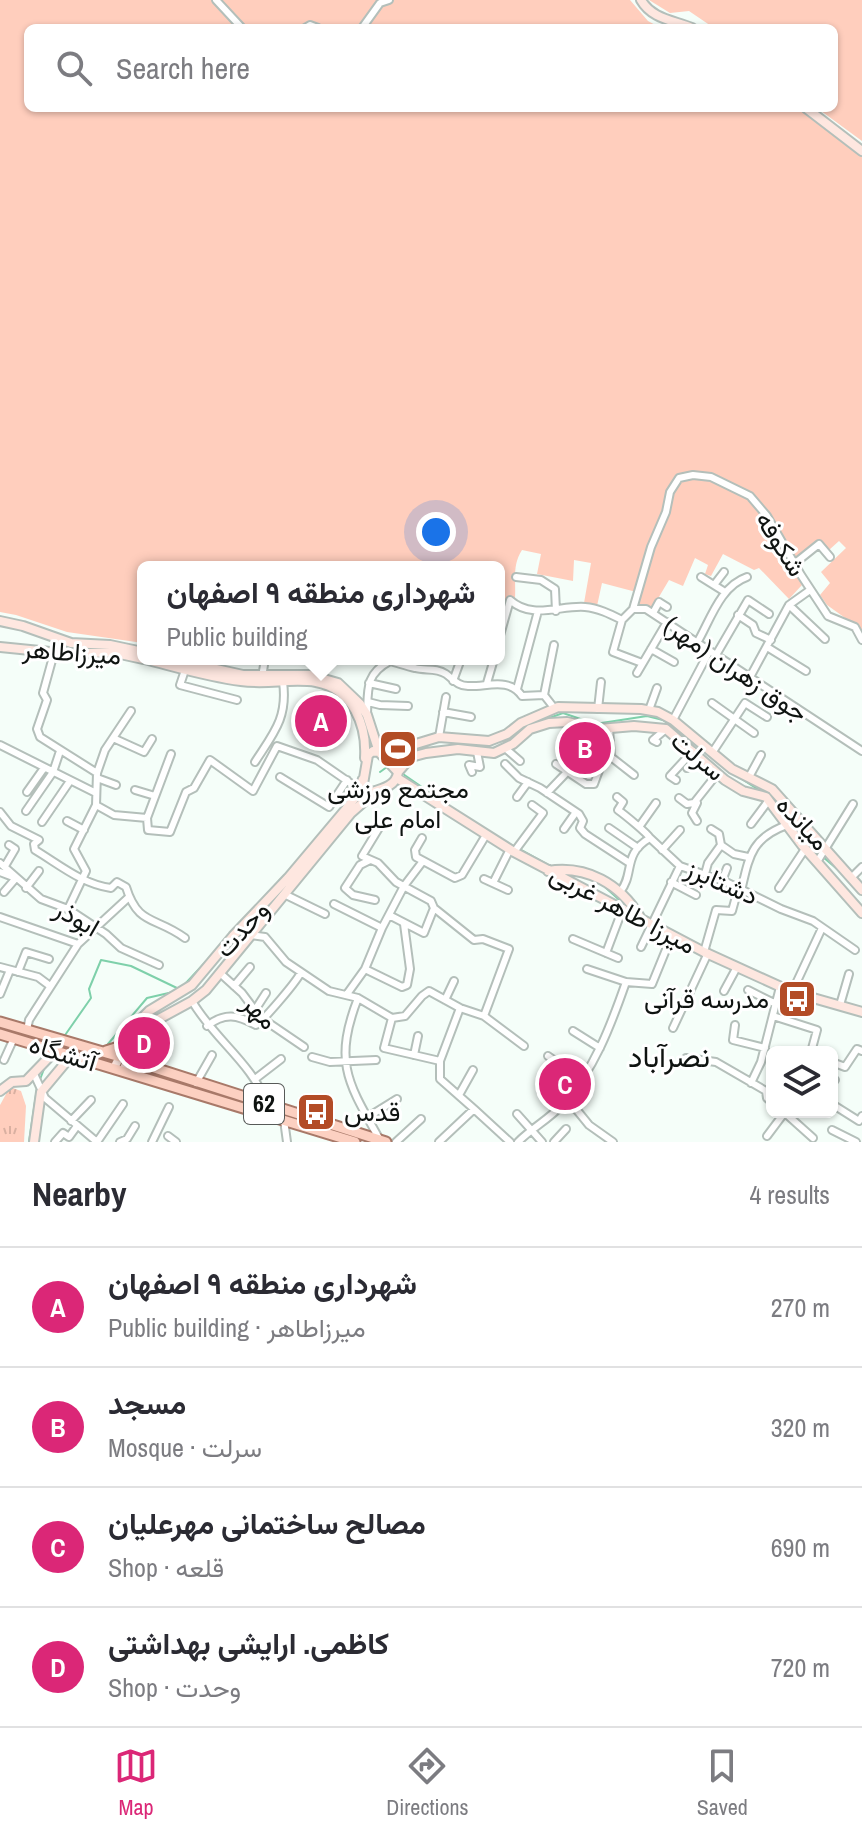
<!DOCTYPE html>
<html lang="en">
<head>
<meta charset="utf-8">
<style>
	body { margin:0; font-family:"Archivo Narrow",Vazirmatn,sans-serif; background:#f2f2f3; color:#2b2b33 }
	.controls { position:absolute; right:24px; bottom:24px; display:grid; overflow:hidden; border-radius:12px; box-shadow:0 2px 6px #0004 }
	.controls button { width:72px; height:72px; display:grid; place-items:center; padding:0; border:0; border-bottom:2px solid #e1e1e2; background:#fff; color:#2b2b33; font:40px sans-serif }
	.you { position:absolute; left:436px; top:532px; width:28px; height:28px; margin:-20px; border:6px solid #fff; border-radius:50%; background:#1a73e8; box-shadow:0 0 0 12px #1a73e833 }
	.badge { display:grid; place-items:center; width:52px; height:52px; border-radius:50%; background:#db2777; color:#fff; font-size:26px; font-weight:700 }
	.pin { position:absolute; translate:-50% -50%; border:4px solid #fff; box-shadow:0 2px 8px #0006 }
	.popup { position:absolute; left:137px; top:561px; width:368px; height:104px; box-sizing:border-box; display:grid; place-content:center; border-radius:12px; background:#fff; filter:drop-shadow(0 2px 6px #0005); font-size:26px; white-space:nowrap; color:#7c7c81 }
	.popup b { font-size:30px; color:#2b2b33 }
	.popup::after { content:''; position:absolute; left:50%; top:100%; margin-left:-16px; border:16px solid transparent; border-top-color:#fff }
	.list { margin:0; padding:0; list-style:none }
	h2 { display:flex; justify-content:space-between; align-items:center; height:104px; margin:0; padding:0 32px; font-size:34px }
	h2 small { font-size:26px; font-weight:400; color:#7c7c81 }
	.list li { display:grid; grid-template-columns:52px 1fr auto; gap:24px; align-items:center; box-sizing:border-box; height:120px; padding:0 32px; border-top:2px solid #e1e1e2 }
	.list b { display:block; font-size:30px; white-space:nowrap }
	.list p { margin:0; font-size:26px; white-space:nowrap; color:#7c7c81 }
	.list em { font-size:26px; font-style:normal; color:#7c7c81 }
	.icon { flex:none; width:44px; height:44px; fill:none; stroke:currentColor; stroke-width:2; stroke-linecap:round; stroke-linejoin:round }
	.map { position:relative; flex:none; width:862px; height:1142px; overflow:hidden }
	.search { position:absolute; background:#fff; box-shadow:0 2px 6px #0004; left:24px; right:24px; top:24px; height:88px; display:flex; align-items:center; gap:20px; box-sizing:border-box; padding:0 28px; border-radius:12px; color:#7c7c81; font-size:30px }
	.sheet { height:584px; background:#fff }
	nav { display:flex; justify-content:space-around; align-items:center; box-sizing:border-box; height:112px; border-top:2px solid #e1e1e2; background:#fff; font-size:22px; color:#7c7c81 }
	nav a { display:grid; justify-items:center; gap:4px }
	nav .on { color:#db2777 }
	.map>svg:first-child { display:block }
	.green { fill:#ffcebd }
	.park { fill:url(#park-tufts) }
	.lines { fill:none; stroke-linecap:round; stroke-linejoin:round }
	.stream { stroke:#7ed0aa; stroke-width:2 }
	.street-casing { stroke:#b4bfba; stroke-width:10 }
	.secondary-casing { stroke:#b4bfba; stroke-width:12 }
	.primary-casing { stroke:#a87969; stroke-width:13 }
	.street { stroke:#fff; stroke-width:6 }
	.secondary { stroke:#fee7e0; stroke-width:8 }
	.primary { stroke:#fcd0c1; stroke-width:9 }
	.labels { text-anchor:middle; stroke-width:6; stroke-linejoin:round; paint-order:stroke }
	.shield { fill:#fff; stroke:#575a58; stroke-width:2 }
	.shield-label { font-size:24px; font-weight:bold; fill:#0f1311 }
	.street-label { font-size:26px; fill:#0f1311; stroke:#fff }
	.poi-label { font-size:26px; fill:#0f1311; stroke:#fff }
	.quarter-label { font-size:30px; fill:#0f1311; stroke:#fff }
</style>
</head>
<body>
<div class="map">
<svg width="862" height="1142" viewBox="0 0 862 1142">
	<defs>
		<pattern id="park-tufts" width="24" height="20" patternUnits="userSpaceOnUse" patternTransform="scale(2)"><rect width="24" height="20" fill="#ffcebd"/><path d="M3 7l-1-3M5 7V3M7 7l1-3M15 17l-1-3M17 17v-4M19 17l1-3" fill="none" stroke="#d9b0a1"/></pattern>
	</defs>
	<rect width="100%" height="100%" fill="#f5fef9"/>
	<!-- green -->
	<path class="green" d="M0,0H630L648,21L661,28H28V108H797L862,157V630L827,605L820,595L830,583L821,572L846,548L839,541L829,550L819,540L791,563L802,585L789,599L759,568L754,570L723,554L711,576L705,574L708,565L695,558L683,586L669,580L653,607H636L640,593L602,583L597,606L584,603L591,563L574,560L573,581L537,574L541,554L522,550C512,565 516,581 515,598L506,599L499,631V567H143V643L67,632L16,615L0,612Z
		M649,0H862V141L817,108H834V28H714L689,11L670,13Z"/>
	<!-- park -->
	<path class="park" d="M10,1087L21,1091L26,1106L24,1142H0V1105Z"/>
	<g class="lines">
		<!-- stream -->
		<path class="stream" d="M530,725L563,713L595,724L647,716L663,720L685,736
			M488,744L513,739
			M412,753L427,744
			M395,763L406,756
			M380,772L387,767
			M403,774L451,807
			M734,774L762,792
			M802,839L818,853
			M504,841L513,846
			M521,850L550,866
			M823,857L843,874
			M279,881L289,871
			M605,887L627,907
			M185,984L213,954
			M63,1038L91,998L89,989L101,960L131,966L179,989
			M108,1044L147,998L173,992
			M39,1082L44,1069
			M29,1142L37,1088"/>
		<defs>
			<path id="street" d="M216,0L242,28
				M305,28L310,25L318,28
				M362,28L380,3L389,0
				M794,564L819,544L830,557
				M516,577L541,580L555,589L556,611
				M701,577L725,592
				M714,585L724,572
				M789,605L825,639
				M633,609L651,547L666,512L670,492L679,478L693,475L711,477L750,496L767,516L801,575L828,616L855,627L862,640
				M653,613L659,602L667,607
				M738,615L753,625L756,633L771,640
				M622,620L613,652L642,663
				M499,639L510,600C532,620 560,605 585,607C598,608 610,614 622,620L633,609H646L862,751
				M697,643C710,621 720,586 747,577
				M767,647L806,671
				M651,649L674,662
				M54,653L43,693L47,700L37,729L40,737L97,773
				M716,655L748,600L769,614
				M185,670L180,685L237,700
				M637,673L667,622
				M262,677L265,659
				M749,679L789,605L810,590
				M453,681L461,659
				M369,683L396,689
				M487,683L494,659
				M517,689L538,611
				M544,695L554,645
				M368,702L380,705L408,706
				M712,703L754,733
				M598,709L601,682
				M649,710L657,688
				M443,712L471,717
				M367,715C368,690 365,674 390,661C398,663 406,666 415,668C425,671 436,667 446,674C453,679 458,686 468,686C487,687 509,677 522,696L544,695L555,709
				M673,720L709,652
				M609,728L611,757L634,775
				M439,737L446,697
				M113,738L144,752L152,739
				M657,742L653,740L666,729
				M0,745L96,793
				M505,748L520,761
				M712,753L745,703L767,717
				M255,762C273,734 288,718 283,682
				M505,764L519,778L540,788L579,814L583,821L580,828L585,834L628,862
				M556,764L586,784H594L601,765
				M687,768L699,757
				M472,772L469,765L480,767L477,752
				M280,777L329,807L347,780
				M749,777L761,755
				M97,778L116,785
				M676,780L670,776L693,751
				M135,790L155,796
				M27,792L44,768
				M547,793L568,771
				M517,797L528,782
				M617,797L623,802L618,810C625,815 647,833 650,838
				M679,798L687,804L694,803L717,774
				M96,805L114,815L147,818L148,830L170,832L186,792L194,788L210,760L253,791L277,746L317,760L359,789
				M26,811L53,772L60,751
				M0,812L11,826L39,840L34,844L35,850C60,865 82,884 111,888L117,882L126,887C138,926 155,916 185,938
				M147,818L171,754
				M67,821L84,830
				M697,821L692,813L697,803
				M42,822L70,781
				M751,824L769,800
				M639,827L656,803
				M379,828L362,856L378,863L396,882L431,901L434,908L424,933L389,915
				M609,828L638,848
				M564,829L576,812
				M711,829L719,834L721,845L734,854L748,857
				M422,838L415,850L416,857L455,878L462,875L486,835
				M662,850L680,830
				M514,852L543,813L532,805
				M370,860L360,865L345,888L353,895L375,900
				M817,862L853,804
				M0,863L41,899L68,909L106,934L121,948L159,965
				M5,866L15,849L9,845
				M0,872L13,877
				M705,874L708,863L721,845
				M852,877L862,867
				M484,879L508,890
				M722,881L727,868
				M671,882L696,895
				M493,883L510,849
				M26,888L39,871
				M779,888L805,849
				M741,891C749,857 751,838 787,825
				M4,892L16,878
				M620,892C635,874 622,854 650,838L680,866L726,882L781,909L813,921L855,950
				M284,894L325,914
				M334,904L382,928
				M434,908L474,940L483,939L509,949L484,1016L460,1008L440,1061V1079L474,1109
				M68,909L86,871L74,849L96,805L97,773L105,750L131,711
				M0,917L78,944
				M251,935L265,937L286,962L329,991L358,998L392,1018L384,1048L440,1061
				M573,939L618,958
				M641,947L680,866
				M704,952L716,910L732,911L738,889
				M606,953L623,908
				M0,967L38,977L50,986
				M365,969L402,987L407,985L410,969L404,924
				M587,969L626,982L652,984L672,935
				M18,972L26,952L49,959
				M220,973L242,993L260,1017L304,1047
				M234,986L250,967
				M748,990L776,1004
				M793,990L822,928
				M724,991L737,967
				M0,994L10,970
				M347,994L365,969L382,928L404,886L423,861
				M358,998C333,1063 348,1083 380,1140
				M445,1000L454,981
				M192,1001C214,1039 252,1063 267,1104
				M840,1005L849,974
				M255,1010L266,993
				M484,1016L524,1046
				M773,1016L817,1030L811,1052
				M392,1018L405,1016L422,996L429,991L460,1008
				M735,1025L733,1040L765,1048
				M207,1026C225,1012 237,1015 256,1025C264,1020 298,980 301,972
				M673,1028L708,953
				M27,1030L29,1020L78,944L129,897
				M573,1031L600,1048
				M414,1055L418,1036
				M548,1056L580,1079
				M312,1057L330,1062L376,1060
				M686,1058L716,1062L766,1091L767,1098L772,1102
				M4,1060L14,1038
				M832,1062L845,1067L857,1049L862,1051
				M34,1074L45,1098L97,1142
				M255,1079L281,1059
				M832,1079L835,1080
				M554,1082L589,1125L613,1142
				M196,1083L212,1055
				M751,1083L761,1062L780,987
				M541,1091L559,1108
				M459,1095L473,1070
				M832,1104L859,1121L862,1116
				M784,1112L813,1138
				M517,1114L542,1142
				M368,1117L397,1099
				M284,1120L287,1142
				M71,1121L91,1100
				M832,1130L856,1142
				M168,1136L176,1142
				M767,1136L785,1112
				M55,1142L63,1133L69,1137L77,1126
				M97,1142L123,1104
				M120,1142L127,1139L135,1126
				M152,1142L169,1107
				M396,1142L421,1119
				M439,1142L474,1109L510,1142
				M518,1142C532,1128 549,1119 562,1105C594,1071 611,1025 626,982
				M554,1142L566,1129"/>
			<path id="secondary" d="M641,0C652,19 672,20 692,28
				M806,108L862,151
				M0,621L23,626L71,643L110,645L143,652
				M0,647L70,654L111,652L143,659
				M144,659C176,667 208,677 241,681C266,685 291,678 316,682C353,689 367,725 365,758
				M171,659L243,675H310L338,683L360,704L367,715L379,752L398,772C397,785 383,789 372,792
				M396,750L439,737L489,741L507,734L521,723L558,707L641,709L658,712L673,720L732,769L772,789L862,890
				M398,772L411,757L426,753L458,749L494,753L513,744L530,729L549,723L567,722L599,729L634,726L666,729L725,780L743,791L766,797L802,845L862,913
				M397,778L514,852L704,952L792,992L862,1012
				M363,784L368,755L373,751L379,752
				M548,871C587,865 620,884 640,917
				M114,1068L138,1022L149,1011L192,985L233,936L288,878L346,809L354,799L363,779
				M123,1071L138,1034L146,1026L192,1001L206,990L351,813L376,791
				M0,1091L12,1082L26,1081L55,1051
				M34,1142L41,1092L71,1056"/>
			<path id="primary" d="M0,1022L120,1057L386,1142
				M0,1034L355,1142
				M133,1045L143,1065
				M106,1051L125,1045"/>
		</defs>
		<!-- street casing -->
		<use href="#street" class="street-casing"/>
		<!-- secondary casing -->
		<use href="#secondary" class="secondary-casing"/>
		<!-- primary casing -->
		<use href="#primary" class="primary-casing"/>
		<!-- street -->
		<use href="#street" class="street"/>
		<!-- secondary -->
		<use href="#secondary" class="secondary"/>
		<!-- primary -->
		<use href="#primary" class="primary"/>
	</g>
	<!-- icons -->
	<defs>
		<symbol id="stadium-square" viewBox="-11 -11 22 22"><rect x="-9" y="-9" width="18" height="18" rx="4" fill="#b34c26" stroke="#fff"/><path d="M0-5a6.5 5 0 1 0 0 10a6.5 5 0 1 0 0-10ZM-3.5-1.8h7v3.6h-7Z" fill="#fff"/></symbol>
		<symbol id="bus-square" viewBox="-11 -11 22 22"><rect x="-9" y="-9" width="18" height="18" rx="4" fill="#b34c26" stroke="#fff"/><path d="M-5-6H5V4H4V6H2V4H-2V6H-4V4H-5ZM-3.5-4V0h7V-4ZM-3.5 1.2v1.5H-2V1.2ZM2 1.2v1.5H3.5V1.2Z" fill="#fff"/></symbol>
	</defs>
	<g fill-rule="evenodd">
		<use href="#stadium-square" x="376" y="727" width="44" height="44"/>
		<use href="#bus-square" x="775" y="977" width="44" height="44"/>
		<use href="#bus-square" x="294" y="1090" width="44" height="44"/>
	</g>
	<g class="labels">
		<!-- shield labels -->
		<rect class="shield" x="244" y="1084" width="40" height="40" rx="6"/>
		<g class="shield-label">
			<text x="264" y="1112">62</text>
		</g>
		<!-- street labels -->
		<g class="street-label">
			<text transform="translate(781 544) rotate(58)" y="9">شکوفه</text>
			<text transform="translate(72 652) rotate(4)" y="9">میرزاطاهر</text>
			<text transform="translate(736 669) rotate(34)" y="9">جوق زهران (مهر)</text>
			<text transform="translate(698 756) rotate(40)" y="9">سرلت</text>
			<text transform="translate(803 823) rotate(47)" y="9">میانده</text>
			<text transform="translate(722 882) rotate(24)" y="9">دشتابرز</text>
			<text transform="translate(623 909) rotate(28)" y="9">میرزا طاهر غربی</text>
			<text transform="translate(77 918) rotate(30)" y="9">ابوذر</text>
			<text transform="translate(242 929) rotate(-48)" y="9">وحدت</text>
			<text transform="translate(260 1012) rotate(45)" y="9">مهر</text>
			<text transform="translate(63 1053) rotate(17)" y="9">آتشگاه</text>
		</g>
		<!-- poi labels -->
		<g class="poi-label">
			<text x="398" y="798">مجتمع ورزشی<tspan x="398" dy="30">امام علی</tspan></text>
			<text x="769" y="1008" text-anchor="end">مدرسه قرآنی</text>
			<text x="344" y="1121" text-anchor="start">قدس</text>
		</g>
		<!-- quarter labels -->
		<g class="quarter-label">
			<text x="669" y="1067">نصرآباد</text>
		</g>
	</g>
</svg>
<div class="controls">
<button><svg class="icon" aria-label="layers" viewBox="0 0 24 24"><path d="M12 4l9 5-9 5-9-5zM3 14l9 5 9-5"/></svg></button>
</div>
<div class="you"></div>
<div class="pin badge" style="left:321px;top:721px">A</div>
<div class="popup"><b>شهرداری منطقه ۹ اصفهان</b>Public building</div>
<div class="pin badge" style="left:585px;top:748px">B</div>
<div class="pin badge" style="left:565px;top:1084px">C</div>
<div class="pin badge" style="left:144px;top:1043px">D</div>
<div class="search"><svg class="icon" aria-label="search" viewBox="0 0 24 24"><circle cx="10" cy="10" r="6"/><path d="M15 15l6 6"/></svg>Search here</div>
</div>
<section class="sheet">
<h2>Nearby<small>4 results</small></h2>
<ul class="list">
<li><span class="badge">A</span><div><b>شهرداری منطقه ۹ اصفهان</b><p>Public building · میرزاطاهر</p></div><em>270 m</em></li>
<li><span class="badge">B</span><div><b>مسجد</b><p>Mosque · سرلت</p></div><em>320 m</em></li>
<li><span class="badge">C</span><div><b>مصالح ساختمانی مهرعلیان</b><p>Shop · قلعه</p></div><em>690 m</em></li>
<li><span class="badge">D</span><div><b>کاظمی. ارایشی بهداشتی</b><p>Shop · وحدت</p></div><em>720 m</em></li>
</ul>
</section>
<nav>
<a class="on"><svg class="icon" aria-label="map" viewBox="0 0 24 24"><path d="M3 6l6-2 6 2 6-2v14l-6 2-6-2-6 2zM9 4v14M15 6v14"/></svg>Map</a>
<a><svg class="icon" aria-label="directions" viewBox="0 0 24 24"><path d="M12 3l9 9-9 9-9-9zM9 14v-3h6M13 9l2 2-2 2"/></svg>Directions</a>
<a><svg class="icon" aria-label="saved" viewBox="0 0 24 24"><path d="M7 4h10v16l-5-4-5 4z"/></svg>Saved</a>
</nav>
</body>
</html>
